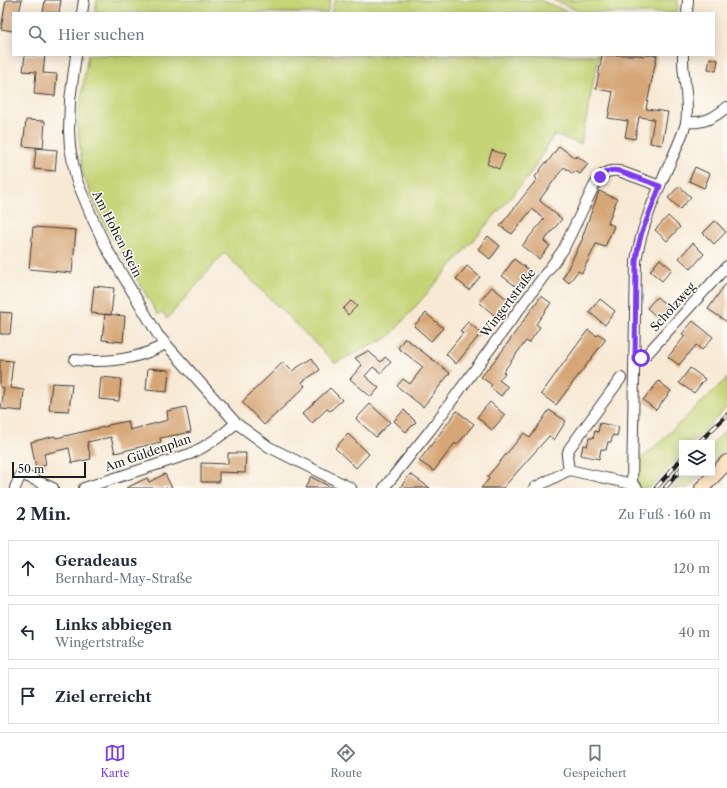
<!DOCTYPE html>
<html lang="de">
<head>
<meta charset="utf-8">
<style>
	body { margin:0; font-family:"Libre Caslon Text",serif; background:#f2f2f3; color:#1f2937 }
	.controls { position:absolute; right:12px; bottom:12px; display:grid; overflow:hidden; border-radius:0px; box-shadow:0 2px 10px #0003 }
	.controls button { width:36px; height:36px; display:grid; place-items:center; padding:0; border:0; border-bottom:1px solid #e0e1e3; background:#fff; color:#1f2937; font:20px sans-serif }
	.scale { position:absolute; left:12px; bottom:10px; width:74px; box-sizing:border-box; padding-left:4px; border:2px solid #1c1c1c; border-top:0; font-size:11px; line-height:14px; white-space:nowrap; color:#1c1c1c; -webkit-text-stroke:3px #fdfcf7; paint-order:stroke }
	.stop { position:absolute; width:12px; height:12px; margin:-9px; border:3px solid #7c3aed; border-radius:50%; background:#fff }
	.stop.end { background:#7c3aed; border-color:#fff; box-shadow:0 1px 4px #0008 }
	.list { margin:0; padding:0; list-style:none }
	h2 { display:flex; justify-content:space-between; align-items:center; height:52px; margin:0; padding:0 16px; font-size:17px }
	h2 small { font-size:13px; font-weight:400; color:#747a83 }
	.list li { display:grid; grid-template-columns:26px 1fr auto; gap:12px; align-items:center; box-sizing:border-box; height:56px; margin:0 8px 8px; padding:0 8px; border:1px solid #e0e1e3; border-radius:0px }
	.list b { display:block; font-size:15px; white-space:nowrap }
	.list p { margin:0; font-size:13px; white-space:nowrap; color:#747a83 }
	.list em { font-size:13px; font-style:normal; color:#747a83 }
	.icon { flex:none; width:22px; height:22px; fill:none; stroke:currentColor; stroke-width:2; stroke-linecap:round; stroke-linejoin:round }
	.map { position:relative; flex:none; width:727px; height:488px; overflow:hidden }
	.search { position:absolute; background:#fff; box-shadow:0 2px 10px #0003; left:12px; right:12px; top:12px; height:44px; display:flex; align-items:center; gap:10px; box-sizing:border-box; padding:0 14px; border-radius:0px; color:#747a83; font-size:15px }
	.sheet { height:244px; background:#fff }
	nav { display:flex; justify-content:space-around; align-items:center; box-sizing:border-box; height:56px; border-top:1px solid #e0e1e3; background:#fff; font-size:11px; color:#747a83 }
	nav a { display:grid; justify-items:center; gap:2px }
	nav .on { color:#7c3aed }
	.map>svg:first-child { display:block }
	.green { fill:#c4d476; stroke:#707849 }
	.building { fill:#d6a676 }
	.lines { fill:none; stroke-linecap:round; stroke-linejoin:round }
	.street-casing { stroke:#3d3b38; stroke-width:12 }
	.secondary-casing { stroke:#3d3b38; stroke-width:16 }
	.street { stroke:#fff; stroke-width:10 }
	.secondary { stroke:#fde5c5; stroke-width:14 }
	.rail-casing { stroke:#1c1c1c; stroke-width:4.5 }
	.rail { stroke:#fdfcf7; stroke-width:3; stroke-dasharray:9; stroke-linecap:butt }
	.route { stroke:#7c3aed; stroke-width:5 }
	.labels { text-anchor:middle; stroke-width:3; stroke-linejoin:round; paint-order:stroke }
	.street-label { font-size:12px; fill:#1c1c1c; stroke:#fdfcf7 }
</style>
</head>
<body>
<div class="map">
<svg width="727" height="488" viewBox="0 0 727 488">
	<rect width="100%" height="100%" fill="#fdfcf7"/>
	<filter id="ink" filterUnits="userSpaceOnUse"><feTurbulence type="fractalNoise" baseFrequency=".025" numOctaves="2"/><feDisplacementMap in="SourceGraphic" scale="8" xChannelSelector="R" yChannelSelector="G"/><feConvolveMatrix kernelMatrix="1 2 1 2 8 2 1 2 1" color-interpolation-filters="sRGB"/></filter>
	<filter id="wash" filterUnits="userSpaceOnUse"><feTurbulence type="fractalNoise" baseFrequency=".012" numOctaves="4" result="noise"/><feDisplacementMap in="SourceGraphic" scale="16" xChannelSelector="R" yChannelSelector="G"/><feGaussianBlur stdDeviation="0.9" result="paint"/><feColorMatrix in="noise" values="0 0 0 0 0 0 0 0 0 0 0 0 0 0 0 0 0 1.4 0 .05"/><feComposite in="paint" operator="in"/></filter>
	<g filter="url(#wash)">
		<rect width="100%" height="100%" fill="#f7e9d4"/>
		<!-- green -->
		<path class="green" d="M97,0H331L327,13H95Z
			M335,0H540L571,13H331Z
			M553,0H678L677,13H583Z
			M88,55H599L581,144L554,135L529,176L389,337L335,363L224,253L167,319L162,312L158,315L104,224L83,175L77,122Z
			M727,378V407L692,443H682V454L650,488H637L633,458L644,457Z
			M727,429V448L712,464V444Z
			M685,473H703L689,488H671Z"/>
		<g id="blocks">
			<!-- building -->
			<path class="building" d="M6,0H22L19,13H13V31L1,29Z
				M45,0H61L59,13H43Z
				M25,55H45L43,73L57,74L55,96L34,94L36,72L23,71Z
				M602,55H638L645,56V55H657L646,109L668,112L662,145L650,143L654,119L639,117L635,139L625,137L628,121L608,118L613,92L596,89Z
				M710,58L718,60L716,71L708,69Z
				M26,120L45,121L43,148L23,146Z
				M559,146L575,158L577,156L588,164L580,174L575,171L573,174L564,167L541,198L540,201L562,219L544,241L550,246L539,259L522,246L544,219L532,209L512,234L500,226L537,179L535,177L546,162L547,163Z
				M36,148L57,150L55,171L34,169Z
				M492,150L505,155L499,169L487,164Z
				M695,167L710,174L704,188L689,181Z
				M679,186L691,197L680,209L668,198Z
				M599,191L617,199L608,223L614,226L605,247L596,244L582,273L578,271L569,283L563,278L583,238H582Z
				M668,216L680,227L667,241L655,230Z
				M715,221L726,232L714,244L703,233Z
				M33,227L76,230L72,273L29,269Z
				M488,236L500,246L490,259L478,249Z
				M693,243L704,254L691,269L679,258Z
				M514,259L529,270L517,287L502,276Z
				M660,259L672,269L662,281L650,271Z
				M467,266L480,277L469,290L456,279Z
				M727,282V322L708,309Z
				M94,286L114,288L111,315L91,313Z
				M492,287L508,300L495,316L479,302Z
				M541,296L551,303L536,324L540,327L529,343L526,341L503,372L505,373L499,380L508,387L501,396L490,387L492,385L481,377L500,354Z
				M657,297L670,308L660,320L647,308Z
				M600,299L615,311L605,325L589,312Z
				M351,301L357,306L348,315L343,309Z
				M0,312L12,313L10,334H0Z
				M426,313L443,328L431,341L414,326Z
				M105,314L125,316L123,342L102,340Z
				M693,321L713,337L702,350L696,345L679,365L668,357L685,336L682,334Z
				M468,322L481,333L456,364L446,354L463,333L460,331Z
				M588,330L597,336L599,334L606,339L556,405L541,394Z
				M405,338L450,373L423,407L397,386L403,379L410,384L423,367L398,348Z
				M368,351L381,362L385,357L391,362L381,373L373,367L365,376L379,388L371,397L350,379L362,365L355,358Z
				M312,358L320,370L302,382L306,386L264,425L242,402L283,362L292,371Z
				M0,360L13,361L10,388L24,390L22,411L1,409L4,388L0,387Z
				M148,368L169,370L167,392L146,390Z
				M690,368L705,379L694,393L679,383Z
				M101,377L121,379L119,401L99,399Z
				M659,381L671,391L656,410L643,400Z
				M52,383L72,384L69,411L49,410Z
				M330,388L342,400L330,411L327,409L312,423L303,413Z
				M490,402L505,415L492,430L477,417Z
				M370,404L390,422L376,437L356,419Z
				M186,407L191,432L160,438L161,442L115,453L111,437L87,442L91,459L72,463L69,448L44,454L46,465L36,468L31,442L55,436L56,438L108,426V425L128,421L130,430L168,420L167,411Z
				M404,410L416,422L406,432L394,421Z
				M549,410L566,421L554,440L549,436L503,488H481L489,479L487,477L524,433L530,438Z
				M457,411L474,424L457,445L455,443L434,471L419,461Z
				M600,423L619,427L617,436L613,435L611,442H608L606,450L601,449L599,459L581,455L583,445L587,446L589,438H593L595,431L598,432Z
				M348,434L369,454L356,468L335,448Z
				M228,453H246L245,473L219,472V482H201V463L228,464Z
				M165,474L172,488H126L147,478L149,482Z
				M410,474L430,488H400Z
				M311,477L333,488H305Z"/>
		</g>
	</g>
	<g filter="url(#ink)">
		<use href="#blocks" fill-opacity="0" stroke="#3d3b38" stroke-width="1"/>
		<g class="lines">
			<defs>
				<path id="street" d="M82,13L84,0
					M687,13L688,0
					M76,55L70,100L69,131L70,147L76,179L94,222L107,249L158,335L236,423L269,447L351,488
					M686,122C703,124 714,118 727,107
					M75,360C106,363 138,360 165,344
					M635,360L647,354L727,266
					M569,470L567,456L569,449L621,378
					M15,488L21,474L53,488
					M84,488L190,454C207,446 222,436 236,423
					M384,488L431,429L563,250L594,186C600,176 606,169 619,171L660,186
					M534,488L569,470L632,484
					M637,488L632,484L636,261C641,228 655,196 669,165C675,152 682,137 686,123C690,100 682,77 683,55"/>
				<path id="secondary" d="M702,488L727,462"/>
			</defs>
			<!-- street casing -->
			<use href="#street" class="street-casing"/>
			<!-- secondary casing -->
			<use href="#secondary" class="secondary-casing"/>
			<!-- street -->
			<use href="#street" class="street"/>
			<!-- secondary -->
			<use href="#secondary" class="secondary"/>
			<defs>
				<path id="rail" d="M698,443L727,415
					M656,488L682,458
					M665,488L682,468"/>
			</defs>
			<!-- rail casing -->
			<use href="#rail" class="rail-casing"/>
			<!-- rail -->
			<use href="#rail" class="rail"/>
		</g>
	</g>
	<g class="lines" filter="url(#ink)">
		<!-- route -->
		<path class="route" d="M600,177C605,171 611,169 619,171L660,186L642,232L638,247L636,261L635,360L641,358"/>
	</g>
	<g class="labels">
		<!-- street labels -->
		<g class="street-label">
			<text transform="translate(117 234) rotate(63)" y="4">Am Hohen Stein</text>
			<text transform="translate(508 303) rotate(-53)" y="4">Wingertstraße</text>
			<text transform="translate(673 307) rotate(-48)" y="4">Scholzweg</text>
			<text transform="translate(148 453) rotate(-19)" y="4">Am Güldenplan</text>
		</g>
	</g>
</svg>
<div class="controls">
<button><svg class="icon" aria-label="layers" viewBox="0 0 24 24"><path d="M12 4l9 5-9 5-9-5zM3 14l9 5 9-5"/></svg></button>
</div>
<div class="scale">50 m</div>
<div class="stop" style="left:641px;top:358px"></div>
<div class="stop end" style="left:600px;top:177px"></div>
<div class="search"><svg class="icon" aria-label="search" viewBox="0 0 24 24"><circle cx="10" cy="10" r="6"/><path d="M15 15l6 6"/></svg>Hier suchen</div>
</div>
<section class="sheet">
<h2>2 Min.<small>Zu Fuß · 160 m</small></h2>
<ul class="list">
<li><svg class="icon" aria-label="ahead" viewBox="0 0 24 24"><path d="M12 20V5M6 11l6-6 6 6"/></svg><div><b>Geradeaus</b><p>Bernhard-May-Straße</p></div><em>120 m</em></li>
<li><svg class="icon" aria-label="left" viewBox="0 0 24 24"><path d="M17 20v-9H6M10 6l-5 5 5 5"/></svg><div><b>Links abbiegen</b><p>Wingertstraße</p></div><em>40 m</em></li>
<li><svg class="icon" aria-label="arrive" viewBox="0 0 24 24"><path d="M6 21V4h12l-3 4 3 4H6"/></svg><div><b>Ziel erreicht</b></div></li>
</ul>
</section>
<nav>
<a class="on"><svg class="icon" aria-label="map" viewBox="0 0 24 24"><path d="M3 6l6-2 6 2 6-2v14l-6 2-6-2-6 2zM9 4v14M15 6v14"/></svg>Karte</a>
<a><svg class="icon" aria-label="directions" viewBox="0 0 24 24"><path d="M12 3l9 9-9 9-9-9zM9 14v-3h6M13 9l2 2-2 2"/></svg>Route</a>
<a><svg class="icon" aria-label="saved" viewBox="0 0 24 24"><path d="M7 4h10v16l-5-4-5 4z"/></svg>Gespeichert</a>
</nav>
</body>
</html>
